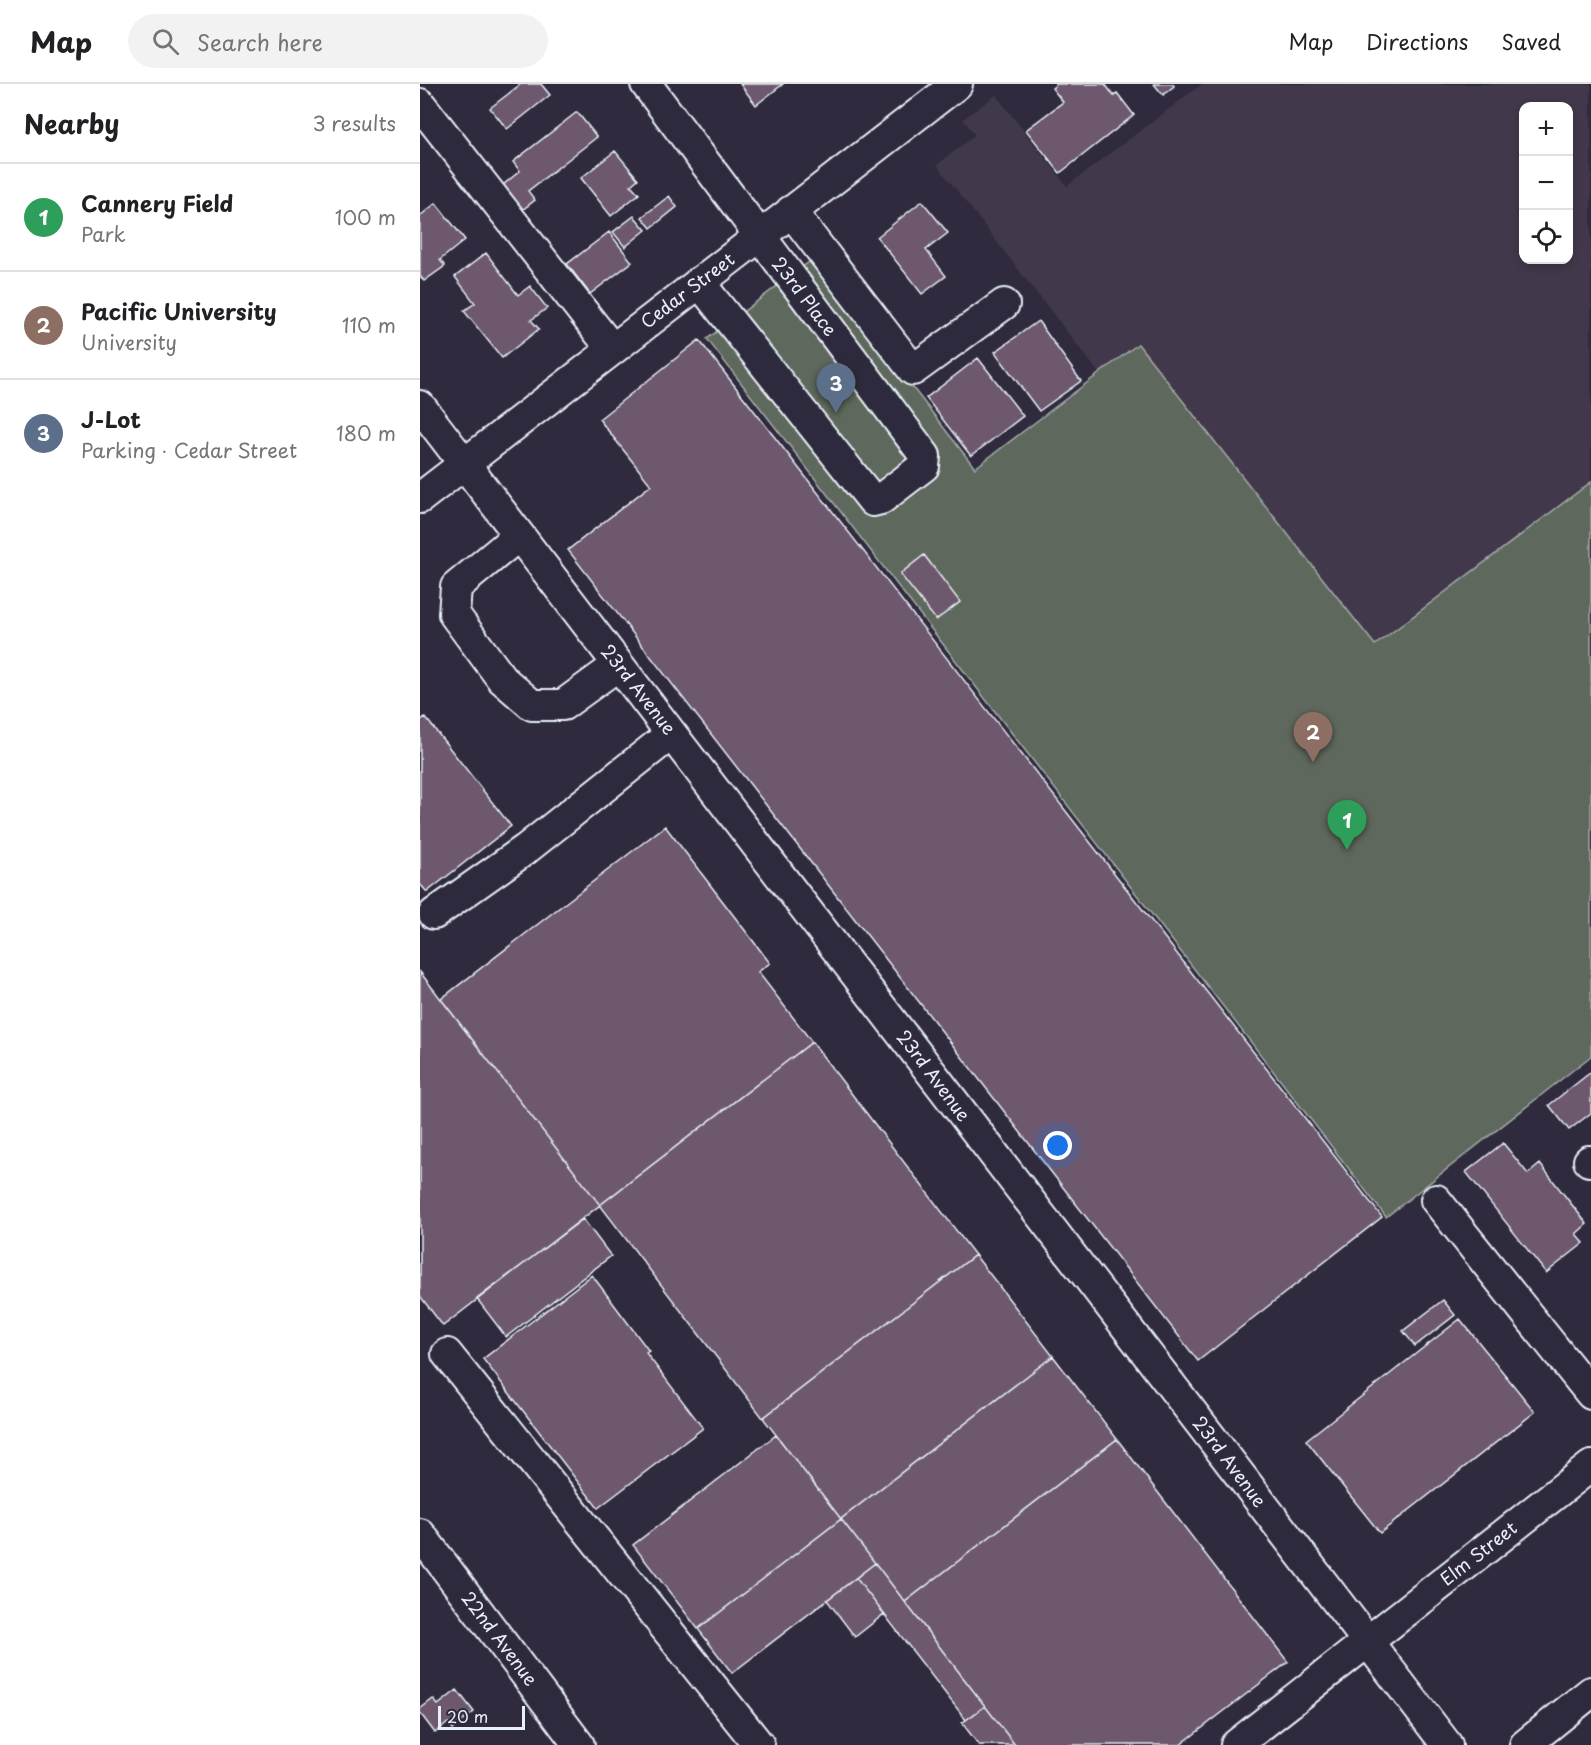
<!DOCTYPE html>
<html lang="en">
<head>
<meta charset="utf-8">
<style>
	body { margin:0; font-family:"Playpen Sans",sans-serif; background:#f2f2f2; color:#202124 }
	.controls { position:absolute; right:18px; top:18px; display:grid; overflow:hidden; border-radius:12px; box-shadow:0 3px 9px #0003 }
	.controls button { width:54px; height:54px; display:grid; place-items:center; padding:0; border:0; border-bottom:2px solid #e0e0e0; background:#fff; color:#202124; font:30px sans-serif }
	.scale { position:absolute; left:18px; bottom:15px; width:87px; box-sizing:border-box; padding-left:6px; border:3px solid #e8f1f8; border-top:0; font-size:16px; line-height:21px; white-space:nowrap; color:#e8f1f8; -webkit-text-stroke:4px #2f2a3d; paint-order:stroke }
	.you { position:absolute; left:638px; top:1062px; width:21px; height:21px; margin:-15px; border:4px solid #fff; border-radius:50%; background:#1a73e8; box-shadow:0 0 0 9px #1a73e833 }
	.badge { display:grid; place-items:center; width:39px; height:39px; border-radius:50%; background:#7c3aed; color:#fff; font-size:20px; font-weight:700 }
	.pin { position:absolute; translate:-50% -50px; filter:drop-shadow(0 2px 3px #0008) }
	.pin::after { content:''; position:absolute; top:32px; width:21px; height:18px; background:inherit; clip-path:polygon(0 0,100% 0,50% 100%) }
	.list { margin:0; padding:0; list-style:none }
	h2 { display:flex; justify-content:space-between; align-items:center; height:78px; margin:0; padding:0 24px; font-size:26px }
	h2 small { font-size:20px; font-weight:400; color:#757577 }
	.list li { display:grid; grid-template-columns:39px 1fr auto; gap:18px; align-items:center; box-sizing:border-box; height:108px; padding:0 24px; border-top:2px solid #e0e0e0 }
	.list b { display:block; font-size:22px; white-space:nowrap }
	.list p { margin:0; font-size:20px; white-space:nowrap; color:#757577 }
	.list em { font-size:20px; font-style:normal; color:#757577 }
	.icon { flex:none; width:33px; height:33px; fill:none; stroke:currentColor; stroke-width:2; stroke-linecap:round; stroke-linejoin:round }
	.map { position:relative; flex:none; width:1171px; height:1661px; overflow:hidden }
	header { display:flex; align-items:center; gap:36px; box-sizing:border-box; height:84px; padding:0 30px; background:#fff; border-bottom:2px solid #e0e0e0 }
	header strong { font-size:28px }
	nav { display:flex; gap:33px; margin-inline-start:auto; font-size:21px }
	.search { width:420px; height:54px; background:#f2f2f2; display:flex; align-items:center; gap:15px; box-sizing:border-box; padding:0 21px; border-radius:33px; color:#757577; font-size:22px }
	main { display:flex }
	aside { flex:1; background:#fff }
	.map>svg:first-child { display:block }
	.built { fill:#42384c; fill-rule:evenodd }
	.green { fill:#5f685b; stroke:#a4acaa; stroke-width:1.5 }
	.building { fill:#6d586e; stroke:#e8f1f8; stroke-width:1.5 }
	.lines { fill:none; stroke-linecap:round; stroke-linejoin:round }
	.minor-casing { stroke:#e8f1f8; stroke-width:34 }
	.minor { stroke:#2f2a3d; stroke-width:30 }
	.labels { text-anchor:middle; stroke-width:6; stroke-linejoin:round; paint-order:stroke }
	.street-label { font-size:18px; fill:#e8f1f8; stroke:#2f2a3d }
</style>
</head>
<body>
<header>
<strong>Map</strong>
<div class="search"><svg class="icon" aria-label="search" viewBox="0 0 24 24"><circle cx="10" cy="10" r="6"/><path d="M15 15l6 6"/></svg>Search here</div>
<nav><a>Map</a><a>Directions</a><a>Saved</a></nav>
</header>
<main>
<aside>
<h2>Nearby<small>3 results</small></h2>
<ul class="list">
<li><span class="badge" style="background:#2e9e5b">1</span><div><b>Cannery Field</b><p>Park</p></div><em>100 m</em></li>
<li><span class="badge" style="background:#8d6e63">2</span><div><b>Pacific University</b><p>University</p></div><em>110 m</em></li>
<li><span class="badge" style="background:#5c6f8a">3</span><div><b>J-Lot</b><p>Parking · Cedar Street</p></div><em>180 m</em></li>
</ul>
</aside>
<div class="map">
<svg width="1171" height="1661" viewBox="0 0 1171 1661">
	<rect width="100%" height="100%" fill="#2f2a3d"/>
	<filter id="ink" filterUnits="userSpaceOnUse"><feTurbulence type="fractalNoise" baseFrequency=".0167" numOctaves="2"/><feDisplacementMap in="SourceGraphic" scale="12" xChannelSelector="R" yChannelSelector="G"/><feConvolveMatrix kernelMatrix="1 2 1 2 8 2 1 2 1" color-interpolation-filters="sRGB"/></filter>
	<g filter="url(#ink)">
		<!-- built -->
		<path class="built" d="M782,0H1171V972L966,1133L287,255L393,175L555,384L679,289L517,81L555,51L543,35L576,11L647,102ZM1104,22H1148V176H1104Z"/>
		<!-- green -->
		<path class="green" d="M393,175L555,384L718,260L955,561L1171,398V972L966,1133L287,255Z"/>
		<!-- building -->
		<path class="building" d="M101,0H121L130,11L87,45L70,24Z
			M320,0H363L336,21Z
			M637,0H685L694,12L697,9L714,31L640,89L606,46L643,18L632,4Z
			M734,0H753L754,2L743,11Z
			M157,28L177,53L108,107L115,116L97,130L78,105L100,87L93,78Z
			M195,67L218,95L211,101L219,110L191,132L161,94Z
			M249,112L257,123L231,144L222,133Z
			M502,117L528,149L506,166L526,192L502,210L457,153Z
			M16,119L45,156L20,176L25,182L4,197L0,192V132Z
			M214,132L226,146L205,163L193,148Z
			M189,148L212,178L170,210L147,180Z
			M66,169L98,211L110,202L127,224L111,236L119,245L82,274L44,227L55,219L35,193Z
			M618,237L661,297L619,327L575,268Z
			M279,256L962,1133L778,1277L148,466L231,401L179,335Z
			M558,274L603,332L551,372L506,314Z
			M504,471L540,518L516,536L480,490Z
			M5,633L91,742L7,808L0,800V637Z
			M245,742L350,879L338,888L392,958L180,1121L21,915Z
			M0,888L180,1121L23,1242L0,1212Z
			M392,958L555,1171L343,1334L180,1121Z
			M1171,988V1029L1149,1046L1129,1021Z
			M1083,1059L1108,1090L1120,1080L1167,1140L1156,1150L1164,1159L1126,1189L1046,1088Z
			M163,1135L191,1172L86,1253L57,1215Z
			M555,1171L633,1272L421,1435L343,1334Z
			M172,1191L229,1267L226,1269L283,1344L178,1424L63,1275Z
			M1023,1216L1035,1231L995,1262L983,1247Z
			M1040,1235L1115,1328L960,1449L886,1356Z
			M633,1272L697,1355L485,1518L421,1435Z
			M356,1351L421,1435L278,1545L213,1461Z
			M697,1355L868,1578L760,1661H595L485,1518Z
			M421,1435L455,1479L312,1589L278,1545Z
			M455,1479L565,1622L546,1636L436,1494Z
			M436,1494L464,1530L435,1553L407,1516Z
			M37,1606L54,1628L33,1645L28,1639L15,1649L0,1629V1625L13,1615L18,1621Z
			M565,1622L595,1661H559L542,1639Z"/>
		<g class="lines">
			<defs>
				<path id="minor" d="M226,0L505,372L504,382L461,415L453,417L279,198
					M0,20L192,265
					M371,127L493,286L584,220
					M0,322L1027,1661
					M0,414L537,0
					M99,451L36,503L34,530L82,595L112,621H143L198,581
					M14,830L106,765L251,650
					M1169,1077H1171
					M1016,1116L1171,1310
					M27,1270L339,1661
					M0,1450L159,1661
					M816,1661L1171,1382
					M1105,1661L1171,1608"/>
			</defs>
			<!-- minor casing -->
			<use href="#minor" class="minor-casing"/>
			<!-- minor -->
			<use href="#minor" class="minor"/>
		</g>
	</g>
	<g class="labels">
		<!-- street labels -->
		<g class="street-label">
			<text transform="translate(268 207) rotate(-37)" y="6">Cedar Street</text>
			<text transform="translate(384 213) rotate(53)" y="6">23rd Place</text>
			<text transform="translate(218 606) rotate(52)" y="6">23rd Avenue</text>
			<text transform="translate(513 992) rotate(53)" y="6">23rd Avenue</text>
			<text transform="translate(809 1378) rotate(53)" y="6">23rd Avenue</text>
			<text transform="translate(1059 1470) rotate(-38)" y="6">Elm Street</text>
			<text transform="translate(79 1555) rotate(53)" y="6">22nd Avenue</text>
		</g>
	</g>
</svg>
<div class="controls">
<button>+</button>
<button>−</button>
<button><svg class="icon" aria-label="locate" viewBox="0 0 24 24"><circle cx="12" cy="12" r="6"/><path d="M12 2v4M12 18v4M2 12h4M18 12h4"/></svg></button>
</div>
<div class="scale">20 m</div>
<div class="you"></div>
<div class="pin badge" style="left:927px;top:766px;background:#2e9e5b">1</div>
<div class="pin badge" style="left:893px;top:678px;background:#8d6e63">2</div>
<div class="pin badge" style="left:416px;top:329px;background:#5c6f8a">3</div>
</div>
</main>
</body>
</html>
